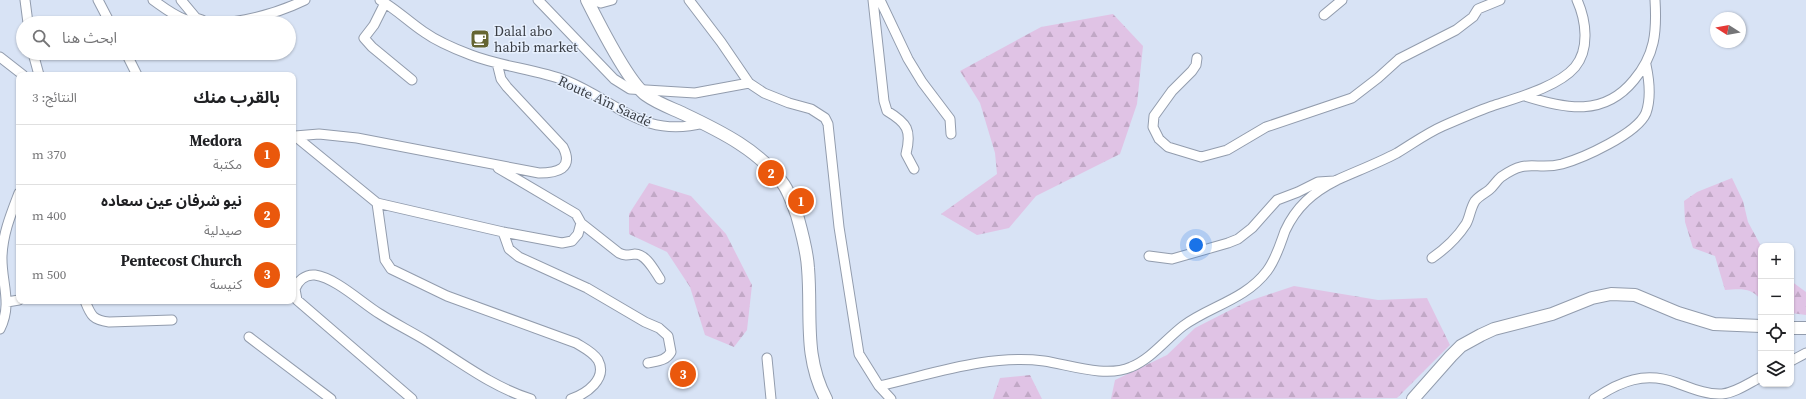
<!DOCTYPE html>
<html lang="ar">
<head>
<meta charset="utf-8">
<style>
	body { margin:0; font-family:"Source Serif 4","Noto Sans Arabic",serif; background:#f2f2f2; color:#202124; direction:rtl }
	.controls { position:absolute; right:12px; bottom:12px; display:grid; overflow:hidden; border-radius:8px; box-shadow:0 1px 3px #0004 }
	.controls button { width:36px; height:36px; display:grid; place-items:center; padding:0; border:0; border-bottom:1px solid #e0e0e0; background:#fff; color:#202124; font:20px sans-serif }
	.compass { position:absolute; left:1710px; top:12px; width:36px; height:36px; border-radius:50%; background:#fff; box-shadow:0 1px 3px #0004; rotate:281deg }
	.you { position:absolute; left:1196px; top:245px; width:14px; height:14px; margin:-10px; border:3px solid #fff; border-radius:50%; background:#1a73e8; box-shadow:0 0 0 6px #1a73e833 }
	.badge { display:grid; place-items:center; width:26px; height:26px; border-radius:50%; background:#ea580c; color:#fff; font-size:13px; font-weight:700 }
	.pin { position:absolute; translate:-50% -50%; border:2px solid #fff; box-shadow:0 1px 4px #0006 }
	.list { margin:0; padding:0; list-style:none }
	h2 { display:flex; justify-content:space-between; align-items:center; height:52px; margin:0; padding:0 16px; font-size:17px }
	h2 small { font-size:13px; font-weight:400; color:#757577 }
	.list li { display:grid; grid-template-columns:26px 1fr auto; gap:12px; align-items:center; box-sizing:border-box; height:60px; padding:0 16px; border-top:1px solid #e0e0e0 }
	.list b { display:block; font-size:15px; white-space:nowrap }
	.list p { margin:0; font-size:13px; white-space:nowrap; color:#757577 }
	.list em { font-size:13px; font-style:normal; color:#757577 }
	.icon { flex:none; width:22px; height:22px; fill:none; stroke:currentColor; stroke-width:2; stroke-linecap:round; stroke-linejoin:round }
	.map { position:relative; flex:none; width:1806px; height:399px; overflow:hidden; direction:ltr }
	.search { position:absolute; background:#fff; box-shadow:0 1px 3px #0004; left:16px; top:16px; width:280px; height:44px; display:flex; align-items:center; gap:10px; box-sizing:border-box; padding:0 14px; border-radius:22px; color:#757577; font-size:15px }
	.panel { position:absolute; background:#fff; box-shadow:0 1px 3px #0004; left:16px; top:72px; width:280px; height:232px; border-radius:8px; direction:rtl }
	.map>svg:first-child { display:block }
	.forest { fill:url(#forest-firs) }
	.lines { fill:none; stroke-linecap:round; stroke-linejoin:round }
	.minor-casing { stroke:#929cad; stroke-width:11 }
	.major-casing { stroke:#929cad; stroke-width:14 }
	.minor { stroke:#fff; stroke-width:9 }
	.major { stroke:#fff; stroke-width:12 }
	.labels { text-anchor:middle; stroke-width:3; stroke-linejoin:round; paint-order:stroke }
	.poi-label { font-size:14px; fill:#393d44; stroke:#e7f0fe; text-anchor:start }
	.street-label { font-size:14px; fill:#393d44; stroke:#e7f0fe }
</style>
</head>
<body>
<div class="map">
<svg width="1806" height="399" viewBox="0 0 1806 399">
	<defs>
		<pattern id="forest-firs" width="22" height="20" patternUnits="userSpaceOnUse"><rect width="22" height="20" fill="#e0c3e5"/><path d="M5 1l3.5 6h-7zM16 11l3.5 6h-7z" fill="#c1a8c6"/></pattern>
	</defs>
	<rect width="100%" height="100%" fill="#d8e3f5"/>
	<!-- forest -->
	<path class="forest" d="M1113,14L1143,46L1137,104L1120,154L1036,196L1009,228L977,235L941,214L997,174L995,153L980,103L960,71L1041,27Z
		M1732,178L1743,201L1748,222L1761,246V300C1751,287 1740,289 1725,290L1715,256L1693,248L1685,222L1684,201L1697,192Z
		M649,183L691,196L726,234L752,285L747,330L734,347L705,335L690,287L667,252L629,234V214Z
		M1791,281L1806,292V315L1791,313Z
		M1294,286L1378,300L1427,298L1450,345L1397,398L1111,399L1115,380L1167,355L1195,328L1246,302Z
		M1030,375L1042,399H993L1000,378Z"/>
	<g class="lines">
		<defs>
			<path id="minor" d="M25,0L28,23
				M98,0L110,23
				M153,0C163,7 173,15 184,19C218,31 274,15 305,0
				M181,0L196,18L202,20
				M380,0C396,9 409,22 424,32C438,42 455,49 471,55C502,67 536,69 567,81C618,102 643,139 704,123
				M538,0L614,79L630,89L695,93L749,83
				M593,0L601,3L612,0
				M689,0L721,42L749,83L764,93L789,103L811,109L825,118L828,124L839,227L859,354L879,386L891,399
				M873,0L884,101L887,111C907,123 912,130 906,154L914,169
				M880,0L908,59L922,82L950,119L951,134
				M385,3L374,25L364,38L372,47L412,80
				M1324,15L1342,0
				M33,53L39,75
				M126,53L137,75
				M0,57L23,75
				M1197,58L1196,65L1192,71L1172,91L1154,116L1153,127L1159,139L1168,147L1201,157L1227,150L1266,127L1352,98L1378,78L1399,59L1456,30L1473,17L1478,9L1500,0
				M1525,96C1566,109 1604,117 1634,80C1655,55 1657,32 1655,0
				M293,136H295L377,203L385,260L391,269L447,296L576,343C584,348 593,352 598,360C608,379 586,394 571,399
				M295,136L319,134L357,138L539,173C557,173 574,169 563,147L507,87L501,79L497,63
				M377,203L503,232L562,243L572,241L578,234L581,223L576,214L498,168
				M581,223L619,253C625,256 628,255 635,254C646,254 654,270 660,279
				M503,232L509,249L519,257L587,288L645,322L659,328L668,336L671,352C666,361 657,361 648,363
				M1149,256L1172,259L1228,243L1238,239L1252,228L1277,200L1298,192L1318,182L1334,181
				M1432,258C1445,249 1457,238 1466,224C1470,217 1470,209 1475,201C1479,196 1484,194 1489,190C1494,186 1496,181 1501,177C1529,157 1535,171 1562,164C1583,158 1637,134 1646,113C1651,99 1649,79 1646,65
				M85,301C91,316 93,320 109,322L172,320
				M7,302L19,300
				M0,329C13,303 1,282 2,256C3,233 11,214 19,193
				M249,337L331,399
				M767,358L771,399
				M1791,361L1806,353
				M879,386C933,374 988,354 1044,361C1070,365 1106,378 1131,367C1151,359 1166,339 1183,326C1210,306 1245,300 1267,271C1276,259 1280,245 1285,231C1296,207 1313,192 1337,180C1357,171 1378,163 1397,153C1412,144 1427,133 1443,126C1459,119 1475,112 1492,106C1516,98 1558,87 1575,67C1590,49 1586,20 1577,0
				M412,399L297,300L295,289C298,281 305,274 315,275C336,278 362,303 380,314C394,323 410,331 425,340C459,361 492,387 531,399
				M1594,399C1620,381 1645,371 1677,383C1691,388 1707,395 1722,394C1735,393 1749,383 1761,377"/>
			<path id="major" d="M587,0C598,22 628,82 646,95C657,103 671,108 684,114C720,131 761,151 784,185C790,194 793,205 797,215C802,233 807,250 808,268C812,315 803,356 826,399
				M1791,328H1806
				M1413,399L1451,356L1461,346L1481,335L1494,329L1552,314L1592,298L1611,294L1635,295L1678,313L1714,324L1761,326"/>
		</defs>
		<!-- minor casing -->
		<use href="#minor" class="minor-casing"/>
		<!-- major casing -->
		<use href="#major" class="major-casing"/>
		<!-- minor -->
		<use href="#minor" class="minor"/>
		<!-- major -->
		<use href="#major" class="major"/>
	</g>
	<!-- icons -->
	<defs>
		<symbol id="cafe-square" viewBox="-11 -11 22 22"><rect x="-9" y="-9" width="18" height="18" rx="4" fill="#656532" stroke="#e7f0fe"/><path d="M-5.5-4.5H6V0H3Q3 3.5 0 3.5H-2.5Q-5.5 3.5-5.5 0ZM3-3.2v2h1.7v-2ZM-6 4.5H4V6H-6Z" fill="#fff"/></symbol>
	</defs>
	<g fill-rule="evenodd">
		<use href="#cafe-square" x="469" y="28" width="22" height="22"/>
	</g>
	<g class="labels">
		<!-- poi labels -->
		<g class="poi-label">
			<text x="494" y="36">Dalal abo<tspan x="494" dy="16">habib market</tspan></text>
		</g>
		<!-- street labels -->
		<g class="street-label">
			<text transform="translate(605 101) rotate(25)" y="5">Route Aïn Saadé</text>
		</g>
	</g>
</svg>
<div class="controls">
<button>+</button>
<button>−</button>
<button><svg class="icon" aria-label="locate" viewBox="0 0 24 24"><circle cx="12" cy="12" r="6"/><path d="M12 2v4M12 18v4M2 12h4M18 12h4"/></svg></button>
<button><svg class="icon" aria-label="layers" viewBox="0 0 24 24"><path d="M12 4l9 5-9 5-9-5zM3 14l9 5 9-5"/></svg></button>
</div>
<svg class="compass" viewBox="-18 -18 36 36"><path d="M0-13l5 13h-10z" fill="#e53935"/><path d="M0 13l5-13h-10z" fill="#757577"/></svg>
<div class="you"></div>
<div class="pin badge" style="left:801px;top:201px">1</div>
<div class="pin badge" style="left:771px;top:173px">2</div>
<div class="pin badge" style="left:683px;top:374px">3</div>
<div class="search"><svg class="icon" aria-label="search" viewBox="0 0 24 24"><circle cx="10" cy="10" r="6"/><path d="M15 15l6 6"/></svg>ابحث هنا</div>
<section class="panel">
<h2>بالقرب منك<small>النتائج: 3</small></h2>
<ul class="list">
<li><span class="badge">1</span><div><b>Medora</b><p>مكتبة</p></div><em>370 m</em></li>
<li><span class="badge">2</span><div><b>نيو شرفان عين سعاده</b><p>صيدلية</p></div><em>400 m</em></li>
<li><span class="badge">3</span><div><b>Pentecost Church</b><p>كنيسة</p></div><em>500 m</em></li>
</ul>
</section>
</div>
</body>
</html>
